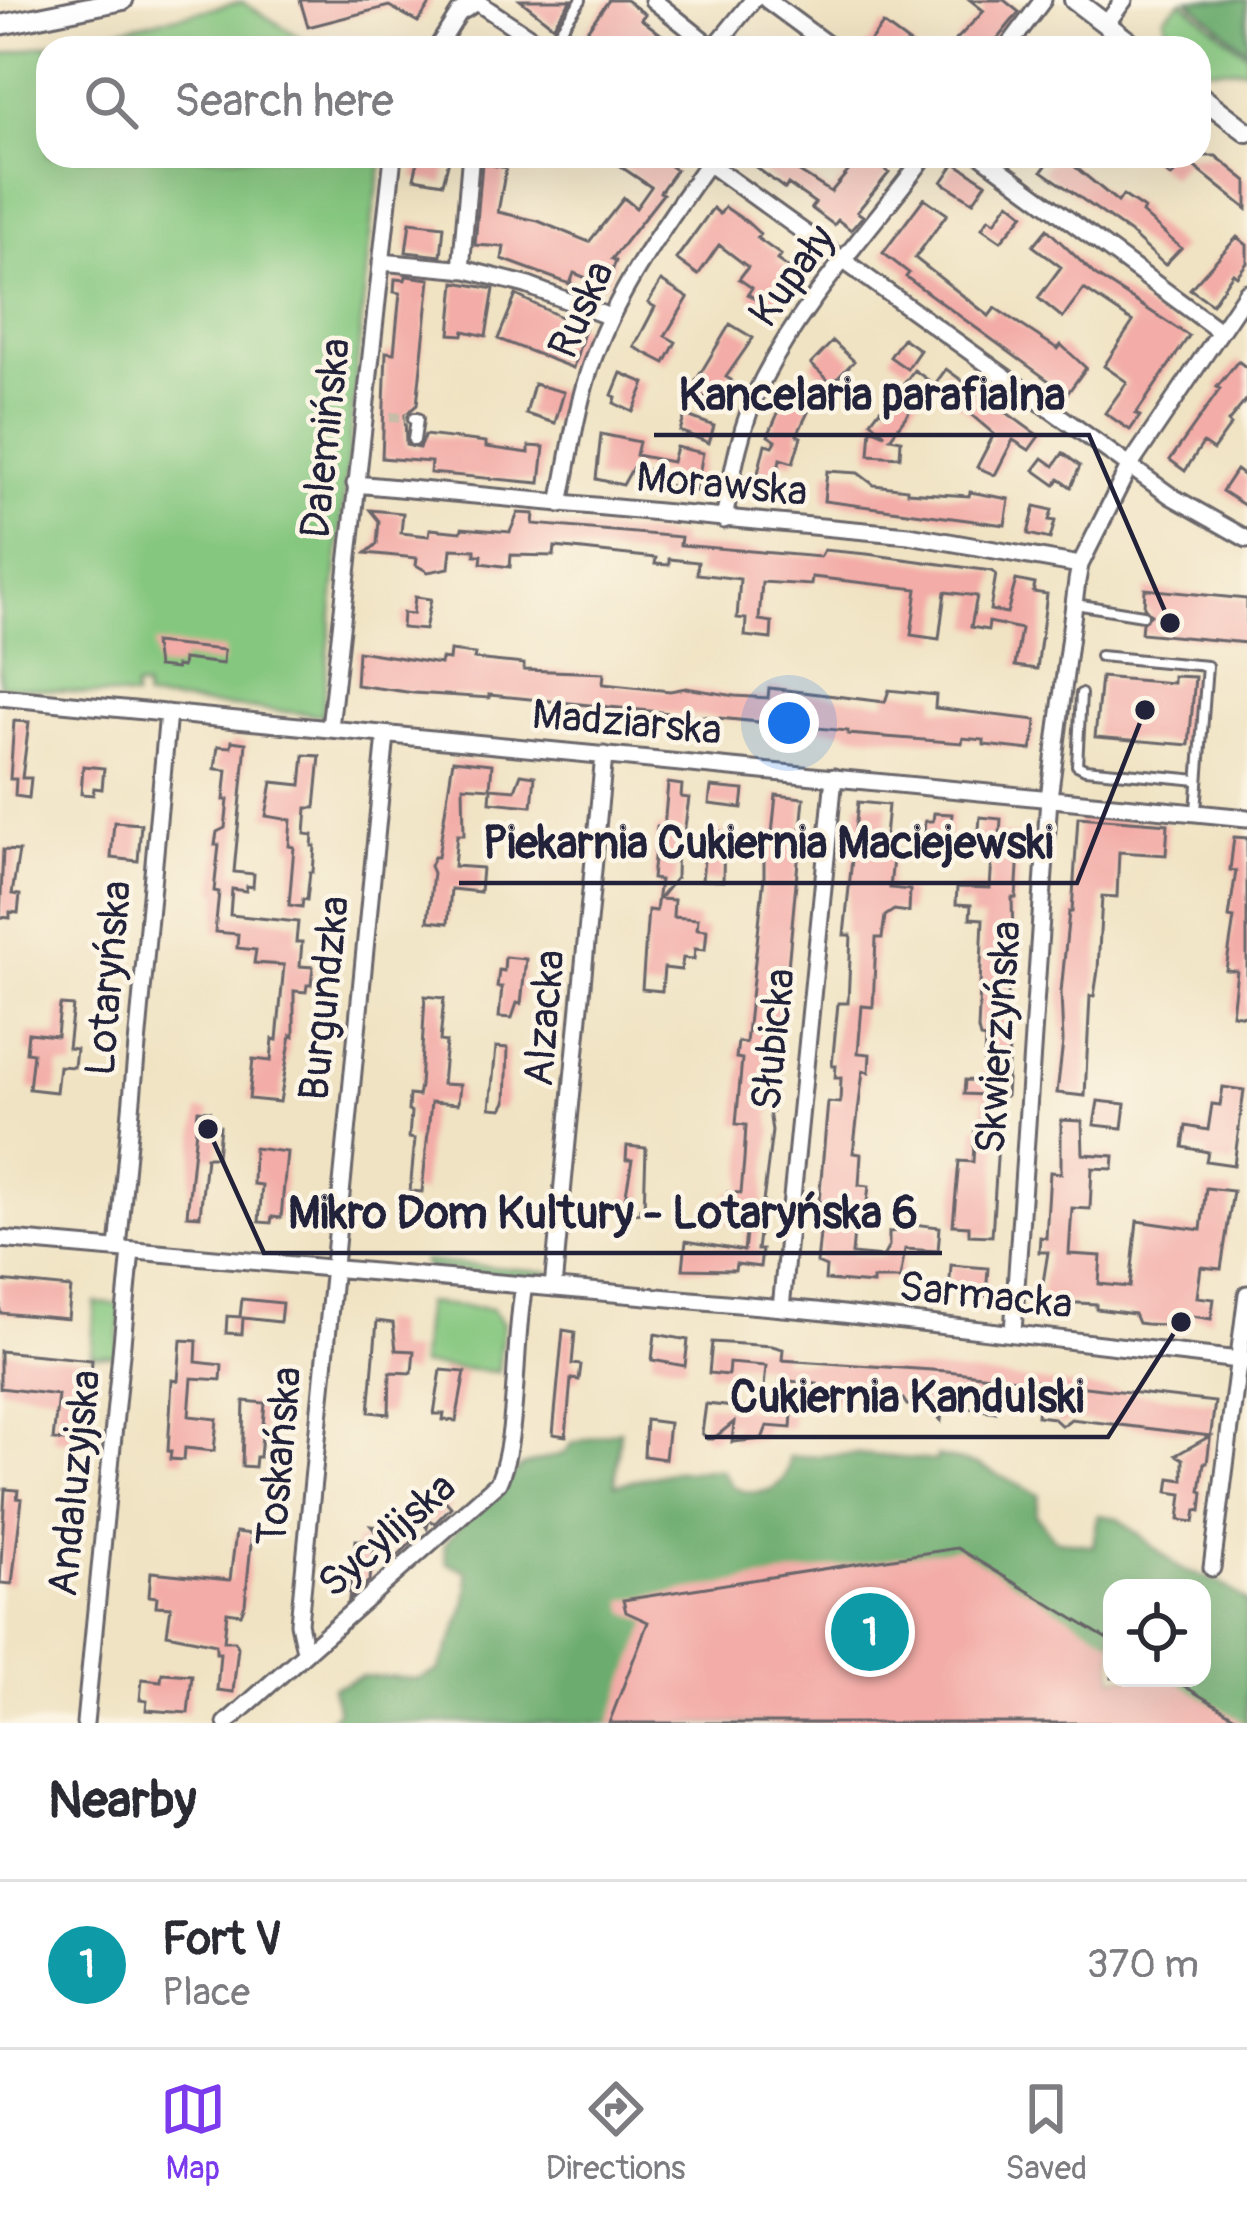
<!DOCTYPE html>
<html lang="en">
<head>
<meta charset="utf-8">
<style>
	body { margin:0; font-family:Pangolin,sans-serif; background:#f2f2f3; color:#2b2b33 }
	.controls { position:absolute; right:36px; bottom:36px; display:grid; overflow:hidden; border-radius:24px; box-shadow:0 12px 48px #0002 }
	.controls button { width:108px; height:108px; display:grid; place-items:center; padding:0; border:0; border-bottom:3px solid #e1e1e2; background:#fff; color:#2b2b33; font:60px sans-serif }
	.you { position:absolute; left:789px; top:723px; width:42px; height:42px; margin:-30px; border:9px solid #fff; border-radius:50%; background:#1a73e8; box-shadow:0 0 0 18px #1a73e833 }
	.badge { display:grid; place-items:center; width:78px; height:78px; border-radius:50%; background:#7c3aed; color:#fff; font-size:39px; font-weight:700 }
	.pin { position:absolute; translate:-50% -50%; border:6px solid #fff; box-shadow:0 3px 12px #0006 }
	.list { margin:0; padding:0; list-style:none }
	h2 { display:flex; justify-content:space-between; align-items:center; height:156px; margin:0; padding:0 48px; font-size:51px }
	h2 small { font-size:39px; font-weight:400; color:#7c7c81 }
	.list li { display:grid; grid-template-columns:78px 1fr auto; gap:36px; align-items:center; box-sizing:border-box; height:168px; padding:0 48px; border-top:3px solid #e1e1e2 }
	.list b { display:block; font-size:45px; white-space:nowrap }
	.list p { margin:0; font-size:39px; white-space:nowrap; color:#7c7c81 }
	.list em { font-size:39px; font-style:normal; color:#7c7c81 }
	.icon { flex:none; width:66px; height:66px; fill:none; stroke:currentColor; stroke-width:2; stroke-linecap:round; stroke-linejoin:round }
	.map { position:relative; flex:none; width:1247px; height:1723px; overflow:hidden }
	.search { position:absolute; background:#fff; box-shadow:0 12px 48px #0002; left:36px; right:36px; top:36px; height:132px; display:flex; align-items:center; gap:30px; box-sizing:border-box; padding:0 42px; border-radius:36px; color:#7c7c81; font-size:45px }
	.sheet { height:324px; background:#fff }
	nav { display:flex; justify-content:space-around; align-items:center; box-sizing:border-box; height:168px; border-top:3px solid #e1e1e2; background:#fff; font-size:33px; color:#7c7c81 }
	nav a { display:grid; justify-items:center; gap:6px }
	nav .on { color:#7c3aed }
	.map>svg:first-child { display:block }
	.green { fill:#86c780; stroke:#54745e; stroke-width:3 }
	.forest { fill:#6cac6e; stroke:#476754; stroke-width:3; fill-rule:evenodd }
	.building { fill:#f3aca7 }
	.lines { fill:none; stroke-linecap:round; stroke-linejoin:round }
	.pedestrian-tunnel { stroke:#c7bca8; stroke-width:10; stroke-dasharray:10 5; stroke-linecap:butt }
	.service-casing { stroke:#6a666b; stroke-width:14 }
	.pedestrian-casing { stroke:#6a666b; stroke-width:16 }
	.minor-casing { stroke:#6a666b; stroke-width:21 }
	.tertiary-casing { stroke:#6a666b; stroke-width:24 }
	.service { stroke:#fff; stroke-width:8 }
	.pedestrian { stroke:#fff; stroke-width:10 }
	.minor { stroke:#fff; stroke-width:15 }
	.tertiary { stroke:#fff; stroke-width:18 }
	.labels { text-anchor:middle; stroke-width:9; stroke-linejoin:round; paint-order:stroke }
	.street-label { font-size:42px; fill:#22223b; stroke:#fcf5e5 }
	.leader { fill:none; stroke:#22223b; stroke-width:4.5 }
	.callout-dot { fill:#22223b; stroke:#fcf5e5; stroke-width:4.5 }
	.callout-label { font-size:45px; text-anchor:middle; font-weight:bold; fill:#22223b; stroke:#fcf5e5; stroke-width:9; stroke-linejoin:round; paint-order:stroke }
</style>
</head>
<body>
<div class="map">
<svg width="1247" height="1723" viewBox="0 0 1247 1723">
	<rect width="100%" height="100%" fill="#fcf5e5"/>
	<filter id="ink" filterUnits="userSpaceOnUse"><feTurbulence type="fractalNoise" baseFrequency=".00833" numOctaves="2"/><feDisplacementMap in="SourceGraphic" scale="24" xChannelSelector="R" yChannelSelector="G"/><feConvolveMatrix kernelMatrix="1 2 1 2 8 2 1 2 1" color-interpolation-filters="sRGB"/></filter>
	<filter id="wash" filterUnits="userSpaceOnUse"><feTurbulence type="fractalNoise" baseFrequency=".004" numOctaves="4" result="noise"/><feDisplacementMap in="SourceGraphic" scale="48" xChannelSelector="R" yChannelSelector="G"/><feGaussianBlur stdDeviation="2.7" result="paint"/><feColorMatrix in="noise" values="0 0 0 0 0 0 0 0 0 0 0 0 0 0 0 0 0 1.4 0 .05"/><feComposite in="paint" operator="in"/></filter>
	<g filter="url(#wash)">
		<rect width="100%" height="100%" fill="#f0e3c3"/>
		<!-- green -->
		<path class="green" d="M1182,1L1247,54V69L1202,68L1199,48H1175L1169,43L1164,16Z
			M242,2L318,48H48V156H383L371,227L322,715L145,699V688H135L134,698L0,685V55Z
			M423,1261L549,1272L544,1279L425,1268Z
			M95,1303L122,1305L117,1356L91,1355Z
			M425,1303L492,1309L503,1323L498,1372L420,1365Z"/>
		<!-- forest -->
		<path class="forest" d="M1188,0H1247V50Z
			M620,1430L615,1485L674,1471L722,1470L732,1486C760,1501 789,1489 789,1457L858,1454L936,1461L937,1456L978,1465L1039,1495L1036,1515L1054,1539L1093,1546L1098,1515L1118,1518L1181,1569L1219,1582L1247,1602V1723H326L338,1710L332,1688L363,1676L419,1679L439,1670C451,1638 474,1604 466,1571L447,1563L444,1545L474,1510L522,1466L565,1453L571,1444ZM1112,1588H1202V1678H1112Z"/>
		<g id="blocks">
			<!-- building -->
			<path class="building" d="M300,0H433L418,22L389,6L308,27Z
				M520,0H571L553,26Z
				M609,0H626L645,14L641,19L679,48H590L579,41Z
				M970,0H1004L1019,12L990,48H964L956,40L984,11Z
				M883,24L916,48H865Z
				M419,156H450L443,183L414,178Z
				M605,156H656L676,170L660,192L663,194L612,259L616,261L606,286L574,273L570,284L502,259L504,247L475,245L482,163L506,168L498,212L538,221L589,242L624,198L636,208L651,187Z
				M741,156H791L802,164L798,171L831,192L861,156H893L884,169L889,173L857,212L863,216L851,230L838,220L834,225L811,208L815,203L788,184L785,189Z
				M1053,156H1062L1118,202L1123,195L1144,209L1142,213L1181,248L1165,265L1129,232L1042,171Z
				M1147,156H1216L1247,181V209L1186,160L1171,177Z
				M955,163L986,183L973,202L942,182Z
				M924,198L947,214L915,258L989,316L995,308L1058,349L1061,345L1071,354L1086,368L1067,394L906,277L909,273L883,253Z
				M1009,202L1024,214L1001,241L982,228L989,218L995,222Z
				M725,207L747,222L760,234L757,238L781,255L777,260L797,274L772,311L748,294L752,288L739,279L748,267L719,245L698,275L676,259L713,208L720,214Z
				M410,222L444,226L441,256L406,252Z
				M1047,229L1095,275L1189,336L1136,414L1140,416L1130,430L1105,413L1127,382L1104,366L1133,322L1084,289L1063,318L1038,298L1061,267L1033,246Z
				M1237,237L1247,245V263L1237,276L1233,273L1212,304L1190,289Z
				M406,276L430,279L417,405L405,415L406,445L419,448L425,435L486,442V447L529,453V446L544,447L540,483L430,473L431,462L382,458L386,352L394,353L400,293L394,292L395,279L405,280Z
				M661,281L688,298L665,336L676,342L665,363L634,347L655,307L648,303Z
				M455,282L494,289L486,336L464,331L463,335L450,334Z
				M516,295L585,329L573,368L498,339Z
				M730,324L753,338L726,377L731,380L716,404L691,389Z
				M903,338L920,350L907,369L890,357Z
				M833,341L854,361L832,384L811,364Z
				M1238,361L1247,368V399L1228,422L1231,425L1213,450L1203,443L1185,471L1170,460L1220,389L1217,387Z
				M946,369L1039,436L1029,450L1013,440L995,475L977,467L994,434L935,384Z
				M914,370L931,382L890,438L901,440L900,457L869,455L871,428L885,434L871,421L880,409L883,412Z
				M621,373L645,383L633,412L614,403L616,397L612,395Z
				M534,384L564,392L555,423L526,414Z
				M789,388L809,398L806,404L811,406L797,435L801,437L793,463L780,459L774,497L753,494L765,444L773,446L776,441L768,436Z
				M685,415L714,426L709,443L680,431Z
				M601,434L639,442L636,455L672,462L676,447L703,453L696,491L665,485L667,474L633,467L623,485L596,479Z
				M1063,453L1080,466L1071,487L1059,479L1055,485L1034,470L1043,458L1054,466Z
				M1236,470L1247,478V507L1222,491Z
				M827,471L858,473L874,485L907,489V492L969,496L970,492L1009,499L1005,525L824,501Z
				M1035,506L1052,510L1049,520L1055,521L1050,539L1028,534Z
				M370,510L403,513L401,533L429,536L430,529L461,532L462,528L510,532L518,513L534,514L533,524L681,537L680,545L820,557L824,550L867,554L991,571L996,574L990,610L1007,613L1016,580L1035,584L1033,592L1047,594L1037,669L1015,666L1021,629L989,622L988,630L971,627L977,596L945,592L939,639L911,635L917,589L812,577L811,585L762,582L759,620L772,622L771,639L745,636L746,619L737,618L740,579L697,574L698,562L669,559V565L655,564L656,558L555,547L554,556L511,555L510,567L481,563L482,555H475V550L451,549L449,568L428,572L416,565L417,558L366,553L377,544L379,521Z
				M1145,589L1247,599V643L1141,633L1142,623L1151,615L1144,607Z
				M415,597L431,599L425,630L402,628L403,613L413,614Z
				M154,643L224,650L223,664L183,659L182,667L176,666V669L157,667Z
				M358,651L440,664L441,659L449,660L450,651L475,654L474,659L524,664V670L604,673L603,684L670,691L686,688L735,696L768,698L769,688L885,702L889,690L936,695L935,708L1036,720L1035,733L1031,750L984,745V740L963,738L962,743L848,734V731L489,695V698L414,693L356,685Z
				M1173,676L1195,677L1189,745L1095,737L1101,677L1173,683Z
				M14,721L29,722L22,778H31L29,798L15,796L16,779H10Z
				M232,741L246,743L234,872L254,874L253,887L247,886L246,891L232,889L230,915L298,922L296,942H302L300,966L313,967L311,985H307L306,992L294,991V1036L291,1035L280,1102L249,1099L253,1059L271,1061L273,1039L277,1040L284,965L254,963L256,950L237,948L238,934L215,932L219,892L214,891L219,845H215L217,832L225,828L228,800H224L227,770L215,769L218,746L231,747Z
				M304,755L320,756L315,808H307L305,834L313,835L312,846H315L313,872H310L307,900L303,899L302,907L289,905L294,847L289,846L291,820L266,816L272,782L301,785Z
				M453,760L492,764L490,788L463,786L464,835H457L454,866L482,868L480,892L451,889L448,923L428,921L433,873L430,866L434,857H438Z
				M83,766L104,768L102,789L94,788L93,795L81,794Z
				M521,774L535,776L532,806L490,802L491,788L515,790Z
				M668,783L682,785L681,797L689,798L684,834L677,833L676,878L659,899L674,900L673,917L698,919L697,929L707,930L705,950L695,949L694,959L683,958L681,970L664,968L662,991L642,989L648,910L656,911L660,880L652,879L657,827L664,828Z
				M711,787L744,790L742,808L709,804Z
				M776,795L804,798L784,1010L774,1062H777L772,1077H776L772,1096H775L772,1112L769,1111L772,1131L757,1250H762L760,1267L736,1264L735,1270L683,1269L686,1241L744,1251L747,1225L725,1223L728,1192L741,1193L744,1160L746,1125L736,1124L742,1059L736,1058L738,1042L746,1043L757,943L764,877V861L757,860L759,843L771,844Z
				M858,802L888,805L884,848L894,849L890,888L910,890L909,912L894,910L885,916L882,938H876L873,1007L862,1006L858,1053L870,1054L869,1072L863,1071L853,1153L861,1154L859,1185L869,1186L866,1210L856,1209L852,1254L883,1257L889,1246V1232L899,1231L901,1199L914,1200L912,1224L940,1227L938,1251L905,1249L900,1279H873V1284L825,1280L826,1267L817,1263L820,1234L811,1232L814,1201L819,1202L828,1102L840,1103L841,1078H835L836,1066H832L838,1003H848L851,935H844Z
				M934,813L952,814L950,839L924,836L925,821H933Z
				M980,817L1001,819L1000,835L1020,836L1016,898H1012L1013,937L1005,1032H1010L1006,1096H1001L992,1236L969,1235V1226L953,1225L959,1161L973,1162L975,1126H982L984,1095L964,1094L965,1080L983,1081L985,1039L980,1038L978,1030L983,919L970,918L971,905L956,904L957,887L990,888L993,843L978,842Z
				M1078,817L1168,824L1166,855L1119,852L1117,897L1102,896L1098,970L1094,996H1090L1085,1096L1057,1093L1063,1042L1061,992L1069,912H1072Z
				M114,822L141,824L138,861L111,858Z
				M707,830L724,832L723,881L702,880Z
				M1234,837L1247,838V1016L1232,1014L1237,971L1226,970L1234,918L1229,917L1236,871L1230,870Z
				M3,850L19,851L12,894L20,895L18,913L10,912V918L0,917Z
				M505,957L526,959L521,1004L517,1003L512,1018L499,1017L502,987H497L499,970L504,971Z
				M425,996L444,998L440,1041L446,1042L442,1084L460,1085L458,1104L431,1102L422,1192L410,1191L415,1139L409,1138L411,1112L408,1111L409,1095L418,1096L420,1086Z
				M60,1005L73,1006L68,1048L76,1049L74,1067L59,1066L56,1092L29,1089L33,1053L26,1052L28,1033L57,1036Z
				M496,1047L508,1048L506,1102L502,1109L490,1108Z
				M1223,1087L1244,1090L1234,1165L1206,1161L1208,1152L1183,1147L1186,1126L1208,1130L1212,1104L1220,1105Z
				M1098,1101L1125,1104L1122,1128L1094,1125Z
				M198,1110L210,1111L209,1125L220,1126L217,1157H206L200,1216L187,1215Z
				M1061,1120L1082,1121L1083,1154L1114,1156L1113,1169L1092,1168L1090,1209L1072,1208L1069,1254L1101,1256L1099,1284L1130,1287L1137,1221L1201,1230L1206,1188L1233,1191L1221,1269L1201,1267L1197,1297L1214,1299L1211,1319L1192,1316L1180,1326L1146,1324L1138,1323L1134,1314L1096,1309V1304L1040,1301L1048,1252H1039L1040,1237L1046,1238L1050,1172L1061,1173Z
				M627,1146L646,1148L644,1210L640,1209V1213L627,1212L628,1206L624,1205L632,1160H626Z
				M254,1148L287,1152L281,1218L272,1217L271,1223L259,1222L262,1185L253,1184Z
				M951,1265L988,1268L986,1296L949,1294Z
				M0,1281L71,1288L68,1319L0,1313Z
				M242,1299L282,1303L280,1322L243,1318L242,1334L226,1333L227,1316L240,1317Z
				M377,1321L393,1323L396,1350L414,1351L412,1373L390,1372L389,1414L369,1412Z
				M563,1330L575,1332L572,1364L581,1365L579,1380L571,1379L566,1436L553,1434Z
				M655,1334L688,1340L685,1366L652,1360Z
				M181,1340L197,1341L196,1362L222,1365L221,1380L192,1378L189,1416L217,1419L214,1451L185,1448L184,1460L170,1459L171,1451H168L172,1380L178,1381Z
				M712,1342L772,1346L783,1349L782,1360L947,1371L1215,1402L1207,1463H1204L1200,1491L1203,1492L1201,1511L1196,1510L1194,1522L1179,1520L1182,1494L1168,1492L1170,1478L1183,1480V1459L1176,1455L1210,1436L1071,1419L1062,1426L1053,1418L1037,1416L1038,1406L997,1401L996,1412L943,1404L941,1421L932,1408L907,1405L903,1399L843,1393L842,1401L815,1398L817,1384L780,1380L777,1411L792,1413L791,1428L767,1426L762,1439L732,1442L734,1422L713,1439H707L702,1433L706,1404L762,1410L766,1366L729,1363L728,1375L709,1373Z
				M0,1351L92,1360L87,1443L53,1440L58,1395L0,1388Z
				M441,1370L465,1372L456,1421L443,1420L444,1414H434Z
				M244,1401L265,1403L260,1457H256L255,1467L242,1466Z
				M646,1420L669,1423L665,1459L644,1456Z
				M5,1489L18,1490L17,1498L22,1499L12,1584L0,1583Z
				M430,1495L435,1503L442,1497L451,1507L435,1523L429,1520L427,1528L413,1506Z
				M371,1526L412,1531L411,1543L397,1556Z
				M236,1532L252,1534L245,1604L241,1614L227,1612L224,1641H235L238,1647L233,1692L217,1690L220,1653H216V1644L167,1634L171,1607L156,1606L157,1597L149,1596L151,1572L230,1580Z
				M356,1540L374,1541L370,1580L349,1599Z
				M957,1548L1112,1642V1678H1171L1245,1723H609L648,1622L626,1612L623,1600Z
				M162,1673L192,1675L188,1713L146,1710L147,1701L140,1700L142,1679L161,1681Z"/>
		</g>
	</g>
	<g filter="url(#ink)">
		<use href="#blocks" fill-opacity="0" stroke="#6a666b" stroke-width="3"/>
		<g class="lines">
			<!-- pedestrian-tunnel -->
			<path class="pedestrian-tunnel" d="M390,417L414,419"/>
			<defs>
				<path id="service" d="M548,47L581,0
					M1075,604L1143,615
					M1100,656L1207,666L1196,811
					M1081,694L1077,765L1085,769L1198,780"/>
				<path id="pedestrian" d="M414,419H417L414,440"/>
				<path id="minor" d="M653,0L713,48
					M767,0L832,48
					M1106,24L1124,0
					M437,48L459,13L477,2L546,48
					M714,48L753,0
					M1007,48L1043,0
					M698,156L1171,496L1247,539
					M982,156L1218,330
					M381,262L467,270L526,285L610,317
					M461,270L470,164
					M355,484L909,535L1080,565
					M560,504C568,464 574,422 585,384C608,302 660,232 708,163
					M724,520C732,473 741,422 763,379C805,298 871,229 925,156
					M0,697L1247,818
					M330,728L393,156
					M0,1239L817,1311L1247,1361
					M118,1249L168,713
					M553,1288L604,755
					M781,1308L834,777
					M1013,1332L1049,798L1077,581L1080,565L1129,467L1247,292
					M1212,1568L1247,1294
					M305,1651L299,1623L386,735
					M85,1723L131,1251
					M226,1723L498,1483C519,1438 513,1341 524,1286"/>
				<path id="tertiary" d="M1074,0L1137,48
					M0,25L123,0
					M1199,95L1247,132"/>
			</defs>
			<!-- service casing -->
			<use href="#service" class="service-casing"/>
			<!-- pedestrian casing -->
			<use href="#pedestrian" class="pedestrian-casing"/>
			<!-- minor casing -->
			<use href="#minor" class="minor-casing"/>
			<!-- tertiary casing -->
			<use href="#tertiary" class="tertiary-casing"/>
			<!-- service -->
			<use href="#service" class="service"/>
			<!-- pedestrian -->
			<use href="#pedestrian" class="pedestrian"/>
			<!-- minor -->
			<use href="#minor" class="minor"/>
			<!-- tertiary -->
			<use href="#tertiary" class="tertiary"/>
		</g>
	</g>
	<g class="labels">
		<!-- street labels -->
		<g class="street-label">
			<text transform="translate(791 275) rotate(-54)" y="15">Kupały</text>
			<text transform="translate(580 309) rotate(-66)" y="15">Ruska</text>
			<text transform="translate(324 438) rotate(-84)" y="15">Dalemińska</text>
			<text transform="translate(722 483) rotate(5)" y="15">Morawska</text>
			<text transform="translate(627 721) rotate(5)" y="15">Madziarska</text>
			<text transform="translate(107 978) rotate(-85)" y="15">Lotaryńska</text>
			<text transform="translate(323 998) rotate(-84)" y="15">Burgundzka</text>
			<text transform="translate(543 1018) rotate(-85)" y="15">Alzacka</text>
			<text transform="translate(997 1037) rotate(-86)" y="15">Skwierzyńska</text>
			<text transform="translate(772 1039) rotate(-84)" y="15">Słubicka</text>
			<text transform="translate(986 1294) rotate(6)" y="15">Sarmacka</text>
			<text transform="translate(278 1456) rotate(-85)" y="15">Toskańska</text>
			<text transform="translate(73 1483) rotate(-84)" y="15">Andaluzyjska</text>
			<text transform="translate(386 1534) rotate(-41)" y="15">Sycylijska</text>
		</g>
	</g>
	<!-- callouts -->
	<path class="leader" d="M1170 623L1089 435H654M1145 710L1077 883H459M208 1129L264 1253H942M1181 1322L1108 1437H705"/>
	<g class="callout-dot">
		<circle cx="1170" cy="623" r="12"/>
		<circle cx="1145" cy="710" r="12"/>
		<circle cx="208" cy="1129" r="12"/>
		<circle cx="1181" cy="1322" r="12"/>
	</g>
	<g class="callout-label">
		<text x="872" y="410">Kancelaria parafialna</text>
		<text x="768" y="858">Piekarnia Cukiernia Maciejewski</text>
		<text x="603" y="1228">Mikro Dom Kultury - Lotaryńska 6</text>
		<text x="907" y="1412">Cukiernia Kandulski</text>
	</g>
</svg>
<div class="controls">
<button><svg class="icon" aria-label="locate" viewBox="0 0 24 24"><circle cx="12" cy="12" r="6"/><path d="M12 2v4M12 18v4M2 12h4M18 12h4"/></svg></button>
</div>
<div class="you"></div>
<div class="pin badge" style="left:870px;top:1632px;background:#0f9aa8">1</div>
<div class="search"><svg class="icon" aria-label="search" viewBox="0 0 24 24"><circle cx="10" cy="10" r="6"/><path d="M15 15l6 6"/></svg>Search here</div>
</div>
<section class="sheet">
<h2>Nearby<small></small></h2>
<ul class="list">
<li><span class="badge" style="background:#0f9aa8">1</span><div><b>Fort V</b><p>Place</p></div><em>370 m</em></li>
</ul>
</section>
<nav>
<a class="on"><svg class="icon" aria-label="map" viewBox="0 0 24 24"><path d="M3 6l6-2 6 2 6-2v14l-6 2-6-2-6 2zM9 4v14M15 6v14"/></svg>Map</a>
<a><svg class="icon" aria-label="directions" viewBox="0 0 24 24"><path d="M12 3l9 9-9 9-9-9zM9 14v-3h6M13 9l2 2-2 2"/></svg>Directions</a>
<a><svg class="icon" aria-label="saved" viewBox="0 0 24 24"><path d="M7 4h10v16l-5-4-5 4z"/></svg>Saved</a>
</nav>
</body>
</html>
